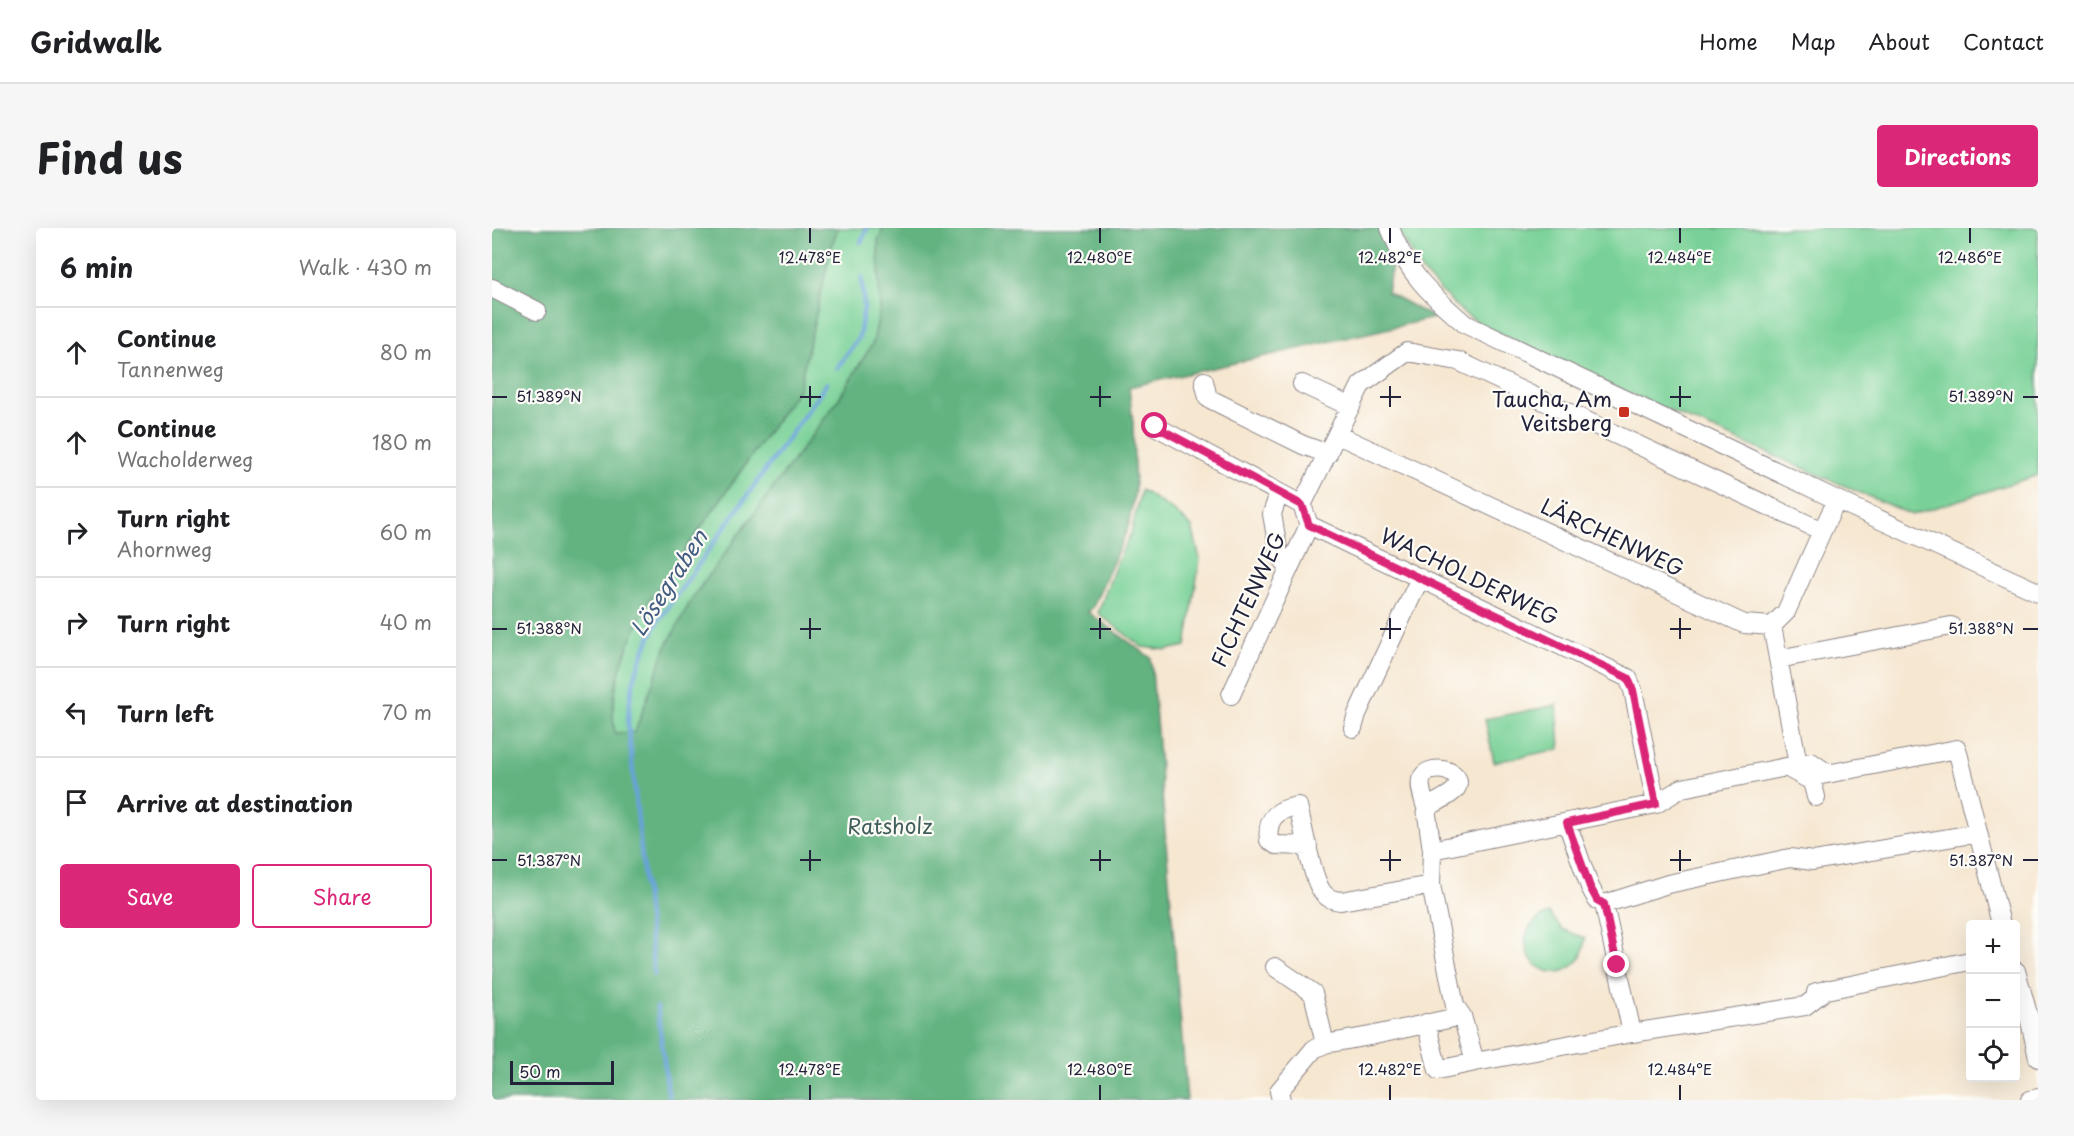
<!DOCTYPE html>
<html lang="en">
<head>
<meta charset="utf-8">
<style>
	body { margin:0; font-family:"Playpen Sans",sans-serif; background:#f6f6f6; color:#202124 }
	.controls { position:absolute; right:18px; bottom:18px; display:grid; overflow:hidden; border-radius:6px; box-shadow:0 6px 24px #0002 }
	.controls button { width:54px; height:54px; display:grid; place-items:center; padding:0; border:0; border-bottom:2px solid #e0e0e0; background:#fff; color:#202124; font:30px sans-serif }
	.scale { position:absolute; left:18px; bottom:15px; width:104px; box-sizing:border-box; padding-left:6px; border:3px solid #22223b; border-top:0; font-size:16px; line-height:21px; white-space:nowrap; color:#22223b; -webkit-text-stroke:4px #fdfcf7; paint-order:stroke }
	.stop { position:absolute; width:18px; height:18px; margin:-14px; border:4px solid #db2777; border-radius:50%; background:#fff }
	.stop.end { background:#db2777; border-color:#fff; box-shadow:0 2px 6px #0008 }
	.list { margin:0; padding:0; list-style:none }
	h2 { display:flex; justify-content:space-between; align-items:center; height:78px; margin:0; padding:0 24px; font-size:26px }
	h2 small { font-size:20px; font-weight:400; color:#757577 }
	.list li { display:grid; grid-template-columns:39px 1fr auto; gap:18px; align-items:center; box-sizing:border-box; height:90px; padding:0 24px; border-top:2px solid #e0e0e0 }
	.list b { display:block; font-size:22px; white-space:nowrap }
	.list p { margin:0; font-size:20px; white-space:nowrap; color:#757577 }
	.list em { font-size:20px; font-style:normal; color:#757577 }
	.actions { display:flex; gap:12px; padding:18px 24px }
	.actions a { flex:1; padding:14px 0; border:2px solid #db2777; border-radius:6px; text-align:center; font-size:21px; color:#db2777 }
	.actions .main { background:#db2777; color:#fff }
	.icon { flex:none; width:33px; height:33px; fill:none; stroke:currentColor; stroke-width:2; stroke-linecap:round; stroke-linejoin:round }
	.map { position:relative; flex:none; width:1546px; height:872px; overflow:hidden; border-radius:6px }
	header { display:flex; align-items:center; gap:36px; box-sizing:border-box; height:84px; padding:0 30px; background:#fff; border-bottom:2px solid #e0e0e0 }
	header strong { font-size:28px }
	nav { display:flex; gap:33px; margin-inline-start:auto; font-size:21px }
	.intro { display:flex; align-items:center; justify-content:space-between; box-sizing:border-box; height:144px; padding:0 36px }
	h1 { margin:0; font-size:42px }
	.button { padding:15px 27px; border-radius:6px; background:#db2777; color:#fff; font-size:21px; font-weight:700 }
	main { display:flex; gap:36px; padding:0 36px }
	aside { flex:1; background:#fff; border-radius:6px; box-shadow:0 6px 24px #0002 }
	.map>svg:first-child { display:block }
	.green { fill:#79d197; stroke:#4e7a69; stroke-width:1.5 }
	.forest { fill:#62b380; stroke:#426a5e; stroke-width:1.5 }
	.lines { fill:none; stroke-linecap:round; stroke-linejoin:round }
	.stream { stroke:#68a2d8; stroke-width:4.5 }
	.minor-casing { stroke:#8c8486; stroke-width:20 }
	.minor { stroke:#fff; stroke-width:18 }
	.route { stroke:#db2777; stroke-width:8 }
	.ticks { fill:none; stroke:#22223b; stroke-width:2 }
	.poi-dot { fill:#c8321e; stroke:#fdfcf7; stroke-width:2 }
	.labels { text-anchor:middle; stroke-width:4.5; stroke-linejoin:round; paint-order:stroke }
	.poi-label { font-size:21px; fill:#22223b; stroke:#fdfcf7; text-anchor:end }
	.street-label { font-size:21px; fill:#22223b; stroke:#fdfcf7 }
	.park-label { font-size:21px; fill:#405f5b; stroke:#fdfcf7 }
	.water-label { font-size:22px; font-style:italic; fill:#425c82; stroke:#fdfcf7 }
	.ticks-label { font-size:15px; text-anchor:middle; fill:#22223b; stroke:#fdfcf7; stroke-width:4.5; stroke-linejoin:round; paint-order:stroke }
</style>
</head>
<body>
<header>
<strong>Gridwalk</strong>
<nav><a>Home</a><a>Map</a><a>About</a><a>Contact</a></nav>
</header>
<div class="intro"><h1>Find us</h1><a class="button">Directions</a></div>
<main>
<aside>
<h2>6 min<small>Walk · 430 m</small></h2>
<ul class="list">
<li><svg class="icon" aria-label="ahead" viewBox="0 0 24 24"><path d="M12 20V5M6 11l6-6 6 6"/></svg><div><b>Continue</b><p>Tannenweg</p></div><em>80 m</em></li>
<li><svg class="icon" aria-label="ahead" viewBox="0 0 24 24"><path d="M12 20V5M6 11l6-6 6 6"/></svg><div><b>Continue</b><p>Wacholderweg</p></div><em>180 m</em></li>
<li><svg class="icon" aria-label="right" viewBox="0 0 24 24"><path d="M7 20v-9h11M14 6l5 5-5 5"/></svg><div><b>Turn right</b><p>Ahornweg</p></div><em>60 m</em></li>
<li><svg class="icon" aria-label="right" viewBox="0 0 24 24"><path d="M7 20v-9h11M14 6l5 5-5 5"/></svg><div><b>Turn right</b></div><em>40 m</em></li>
<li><svg class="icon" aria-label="left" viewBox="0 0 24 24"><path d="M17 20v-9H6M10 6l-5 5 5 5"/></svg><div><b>Turn left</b></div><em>70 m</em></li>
<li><svg class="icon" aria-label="arrive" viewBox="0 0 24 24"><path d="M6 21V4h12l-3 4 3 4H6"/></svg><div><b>Arrive at destination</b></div></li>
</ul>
<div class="actions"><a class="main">Save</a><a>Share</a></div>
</aside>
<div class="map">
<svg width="1546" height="872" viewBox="0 0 1546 872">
	<rect width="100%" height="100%" fill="#fdfcf7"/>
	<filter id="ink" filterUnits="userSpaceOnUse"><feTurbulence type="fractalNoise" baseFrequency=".0167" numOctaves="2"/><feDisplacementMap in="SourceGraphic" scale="12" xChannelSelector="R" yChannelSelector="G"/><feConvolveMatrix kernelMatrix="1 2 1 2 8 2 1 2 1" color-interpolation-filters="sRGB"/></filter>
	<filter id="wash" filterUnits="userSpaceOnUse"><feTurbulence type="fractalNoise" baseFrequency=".008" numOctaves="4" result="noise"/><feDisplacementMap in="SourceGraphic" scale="24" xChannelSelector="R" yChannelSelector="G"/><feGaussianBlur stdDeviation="1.35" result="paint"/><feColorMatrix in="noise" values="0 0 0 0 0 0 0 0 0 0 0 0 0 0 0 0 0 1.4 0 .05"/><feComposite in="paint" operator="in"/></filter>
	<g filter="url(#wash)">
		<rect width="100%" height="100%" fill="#f6e7d1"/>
		<!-- green -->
		<path class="green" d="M346,0H391L386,13L388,81L381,115L346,172L201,369L173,421L143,505H122C119,472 127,435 140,404C145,393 152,382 158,372L307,160L340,16Z
			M905,0H1546V247L1420,287L1099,149L996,100L971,85L931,45Z
			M649,262L682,283L700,299L708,331L694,418L675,422L650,419L606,385L624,336L639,305Z
			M1065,477L1068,521L1002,534L993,491Z
			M1057,685L1070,701L1093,710C1092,722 1090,732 1079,739C1044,762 1009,703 1057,685Z"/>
		<!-- forest -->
		<path class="forest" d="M0,0H346L340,16L307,160L158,372C138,409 114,462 123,505L143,504L173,421L201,369L346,172L381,115L388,81L386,13L391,0H892L902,26L895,64L942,90L637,159L641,195L643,263L636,300L601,379L596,384L659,430L695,872H0Z"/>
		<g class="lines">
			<!-- stream -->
			<path class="stream" d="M369,14L375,0
				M345,140L367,109L372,80L370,49
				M162,747L136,496C137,458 148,428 165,395L335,155
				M165,779L177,872"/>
		</g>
	</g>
	<g filter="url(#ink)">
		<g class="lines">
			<defs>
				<path id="minor" d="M898,0C915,45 938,66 973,96L1345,272L1546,364
					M0,60L45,83
					M712,153L716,170L811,217L836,226
					M810,156L859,179
					M663,198L810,277
					M846,207L1252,396L1280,398
					M787,265L780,286L787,326L797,340
					M810,277L869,157L915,124L966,133L1330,303L1345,272
					M810,277L817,297L1136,450L1141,462L1164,576
					M1280,398L1308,547
					M1280,398L1294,384L1330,303
					M1286,431L1459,398
					M739,467L817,297
					M861,500L865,486L928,350
					M1294,539L1314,550L1465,521L1509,696
					M1335,545L1319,534L1190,560L1164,576L940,622L939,657L963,778L970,788L983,834L1140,805L1313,778L1335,761
					M1319,549L1324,569
					M934,580C932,571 927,561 929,552C934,534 972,541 965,559C962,566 941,576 934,580L940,622
					M1075,595L1098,659L1105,672L1112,676L1140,805
					M816,618L784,617L777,612C774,590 786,581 806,578C811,598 819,646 829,662C834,670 840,672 849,673L939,657
					M1112,676L1176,656L1298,630L1321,633L1486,605
					M783,739L821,765L833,816
					M1524,743L1538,793L1546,830
					M1324,764L1478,733
					M934,795L946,842L983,834
					M789,872L787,863L822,821L833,816L878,808L970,788
					M1538,872L1546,869"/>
			</defs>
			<!-- minor casing -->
			<use href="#minor" class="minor-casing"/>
			<!-- minor -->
			<use href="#minor" class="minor"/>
		</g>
	</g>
	<g class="lines" filter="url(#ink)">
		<!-- route -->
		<path class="route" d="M663,198L810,277L817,297L1136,450L1141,462L1164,576L1075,595L1098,659L1105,672L1112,676L1125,737"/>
	</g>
	<!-- ticks -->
	<path class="ticks" d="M318,0V15M608,0V15M898,0V15M1188,0V15M1478,0V15M318,158V179M608,158V179M898,158V179M1188,158V179M0,169H15M308,169H329M598,169H619M888,169H909M1178,169H1199M1531,169H1546M318,390V411M608,390V411M898,390V411M1188,390V411M0,401H15M308,401H329M598,401H619M888,401H909M1178,401H1199M1531,401H1546M318,622V643M608,622V643M898,622V643M1188,622V643M0,632H15M308,632H329M598,632H619M888,632H909M1178,632H1199M1531,632H1546M318,857V872M608,857V872M898,857V872M1188,857V872"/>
	<!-- markers -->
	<rect class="poi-dot" x="1126" y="178" width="12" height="12" rx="3"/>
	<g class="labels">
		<!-- poi labels -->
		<g class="poi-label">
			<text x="1120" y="179">Taucha, Am<tspan x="1120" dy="24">Veitsberg</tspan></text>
		</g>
		<!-- street labels -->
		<g class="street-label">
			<text transform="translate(1120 310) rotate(25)" y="7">LÄRCHENWEG</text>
			<text transform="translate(977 349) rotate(26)" y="7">WACHOLDERWEG</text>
			<text transform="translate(757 372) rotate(-65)" y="7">FICHTENWEG</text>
		</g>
		<!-- park labels -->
		<g class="park-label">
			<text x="398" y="606">Ratsholz</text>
		</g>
		<!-- water labels -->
		<g class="water-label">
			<text transform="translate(177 355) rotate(-57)" y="8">Lösegraben</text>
		</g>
	</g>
	<g class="ticks-label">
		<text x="318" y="35">12.478°E</text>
		<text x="608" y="35">12.480°E</text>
		<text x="898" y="35">12.482°E</text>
		<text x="1188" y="35">12.484°E</text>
		<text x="1478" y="35">12.486°E</text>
		<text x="57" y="174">51.389°N</text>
		<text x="1489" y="174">51.389°N</text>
		<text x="57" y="406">51.388°N</text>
		<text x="1489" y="406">51.388°N</text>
		<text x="57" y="638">51.387°N</text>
		<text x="1489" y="638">51.387°N</text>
		<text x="318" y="847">12.478°E</text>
		<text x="608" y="847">12.480°E</text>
		<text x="898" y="847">12.482°E</text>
		<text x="1188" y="847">12.484°E</text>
	</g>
</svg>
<div class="controls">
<button>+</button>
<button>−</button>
<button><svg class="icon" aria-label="locate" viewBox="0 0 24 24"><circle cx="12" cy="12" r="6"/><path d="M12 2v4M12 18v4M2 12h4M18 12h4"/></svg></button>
</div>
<div class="scale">50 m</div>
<div class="stop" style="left:663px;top:198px"></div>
<div class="stop end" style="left:1125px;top:737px"></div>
</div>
</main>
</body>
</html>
